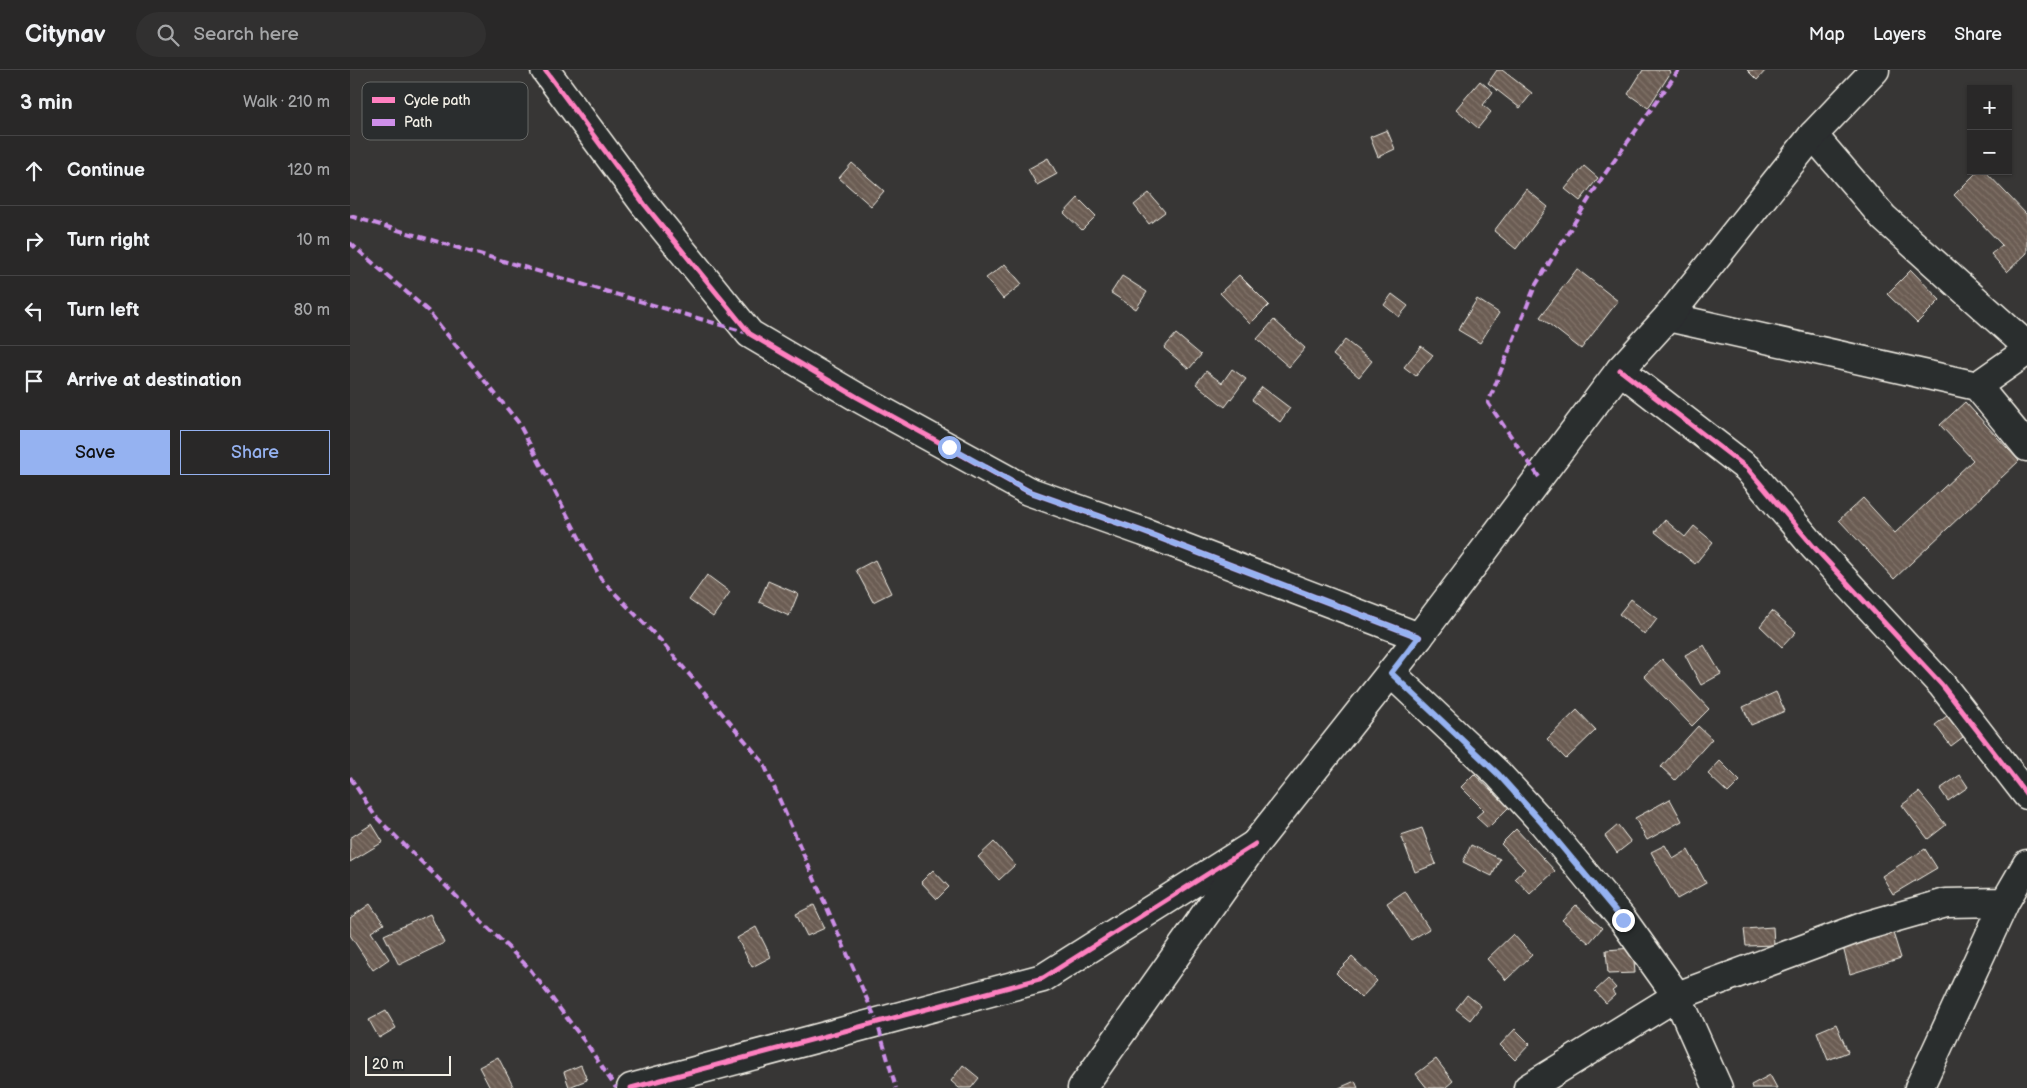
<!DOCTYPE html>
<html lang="en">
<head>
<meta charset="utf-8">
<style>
	body { margin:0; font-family:"Balsamiq Sans",sans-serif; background:#313030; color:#f1f3f6 }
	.controls { position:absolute; right:15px; top:15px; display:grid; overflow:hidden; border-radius:0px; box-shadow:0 1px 4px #0004 }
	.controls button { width:45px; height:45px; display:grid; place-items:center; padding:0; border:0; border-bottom:1px solid #454445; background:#292828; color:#f1f3f6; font:25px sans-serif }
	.scale { position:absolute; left:15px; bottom:12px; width:86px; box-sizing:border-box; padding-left:5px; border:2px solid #f4f1e8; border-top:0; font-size:14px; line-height:18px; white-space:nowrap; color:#f4f1e8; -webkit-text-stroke:4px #2a2d2e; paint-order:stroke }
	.stop { position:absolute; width:15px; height:15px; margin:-11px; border:4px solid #95b2f1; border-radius:50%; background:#fff }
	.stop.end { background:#95b2f1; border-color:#fff; box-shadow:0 1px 5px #0008 }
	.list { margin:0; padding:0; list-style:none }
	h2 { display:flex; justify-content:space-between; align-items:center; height:65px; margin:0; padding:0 20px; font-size:21px }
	h2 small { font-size:16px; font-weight:400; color:#a5a6a8 }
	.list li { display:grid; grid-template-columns:32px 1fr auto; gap:15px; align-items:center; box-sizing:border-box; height:70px; padding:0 20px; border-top:1px solid #454445 }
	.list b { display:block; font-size:19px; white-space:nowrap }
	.list em { font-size:16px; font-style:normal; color:#a5a6a8 }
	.actions { display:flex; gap:10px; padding:15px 20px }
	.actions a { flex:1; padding:11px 0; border:1px solid #95b2f1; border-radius:0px; text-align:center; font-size:18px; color:#95b2f1 }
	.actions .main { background:#95b2f1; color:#111 }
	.icon { flex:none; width:28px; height:28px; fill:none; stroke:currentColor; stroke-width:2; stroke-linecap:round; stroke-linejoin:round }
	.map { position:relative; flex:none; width:1677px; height:1018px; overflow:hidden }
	header { display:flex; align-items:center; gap:30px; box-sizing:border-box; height:70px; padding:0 25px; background:#292828; border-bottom:1px solid #454445 }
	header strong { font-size:24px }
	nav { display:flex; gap:28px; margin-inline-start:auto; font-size:18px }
	.search { width:350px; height:45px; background:#313030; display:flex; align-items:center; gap:12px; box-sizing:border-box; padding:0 18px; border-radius:28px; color:#a5a6a8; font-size:19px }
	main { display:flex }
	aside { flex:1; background:#292828 }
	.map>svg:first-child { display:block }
	.building { fill:url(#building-back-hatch); stroke:#f4f1e8 }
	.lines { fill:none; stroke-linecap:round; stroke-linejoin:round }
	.street-casing { stroke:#f4f1e8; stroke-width:31 }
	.primary-casing { stroke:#f4f1e8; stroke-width:31 }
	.street { stroke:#2a2d2e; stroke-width:28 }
	.primary { stroke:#2a2d2e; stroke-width:28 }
	.quiet { stroke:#ce8fe9; stroke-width:4; stroke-dasharray:8 4; stroke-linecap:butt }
	.cycleway-casing { stroke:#2a2d2e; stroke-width:8 }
	.cycleway { stroke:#ff80c0; stroke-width:5 }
	.route { stroke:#95b2f1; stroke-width:6 }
	.key { fill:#2a2d2e; stroke:#676866; stroke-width:1 }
	.key-label { font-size:14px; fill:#f4f1e8 }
</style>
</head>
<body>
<header>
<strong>Citynav</strong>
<div class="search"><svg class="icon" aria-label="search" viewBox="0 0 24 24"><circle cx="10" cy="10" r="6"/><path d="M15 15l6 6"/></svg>Search here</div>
<nav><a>Map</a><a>Layers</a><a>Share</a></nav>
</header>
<main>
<aside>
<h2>3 min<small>Walk · 210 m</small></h2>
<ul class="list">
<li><svg class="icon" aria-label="ahead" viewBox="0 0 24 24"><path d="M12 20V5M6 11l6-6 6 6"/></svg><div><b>Continue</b></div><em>120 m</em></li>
<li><svg class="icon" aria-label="right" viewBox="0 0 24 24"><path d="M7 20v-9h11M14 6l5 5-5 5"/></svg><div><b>Turn right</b></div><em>10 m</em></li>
<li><svg class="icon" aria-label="left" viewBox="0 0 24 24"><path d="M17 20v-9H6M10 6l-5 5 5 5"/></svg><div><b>Turn left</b></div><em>80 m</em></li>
<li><svg class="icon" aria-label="arrive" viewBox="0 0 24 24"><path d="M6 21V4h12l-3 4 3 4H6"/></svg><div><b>Arrive at destination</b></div></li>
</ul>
<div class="actions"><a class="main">Save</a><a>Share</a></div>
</aside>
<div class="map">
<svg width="1677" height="1018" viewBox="0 0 1677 1018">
	<defs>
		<pattern id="building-back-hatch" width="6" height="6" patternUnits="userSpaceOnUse" patternTransform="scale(1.25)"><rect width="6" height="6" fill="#6b5c52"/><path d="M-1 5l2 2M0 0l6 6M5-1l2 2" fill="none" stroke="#81746b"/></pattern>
	</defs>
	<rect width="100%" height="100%" fill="#373635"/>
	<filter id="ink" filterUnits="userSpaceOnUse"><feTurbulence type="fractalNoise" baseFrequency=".02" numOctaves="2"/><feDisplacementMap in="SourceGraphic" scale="10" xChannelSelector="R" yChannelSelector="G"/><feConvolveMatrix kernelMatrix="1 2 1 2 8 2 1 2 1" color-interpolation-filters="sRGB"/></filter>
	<g filter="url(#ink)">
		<!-- building -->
		<path class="building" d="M1147,0H1152L1182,23L1170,38L1138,13Z
			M1293,0H1318L1321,2L1298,38L1278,24Z
			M1397,0H1416L1407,10Z
			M1130,11L1143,22L1133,35L1141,42L1128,58L1106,39Z
			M1037,60L1045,79L1028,87L1020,67Z
			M698,88L707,104L687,115L678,99Z
			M502,93L534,121L521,136L489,108Z
			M1234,96L1248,108L1230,131L1215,119Z
			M1628,101H1635L1677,145V183L1657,202L1641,184L1652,175L1604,125Z
			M1176,119L1198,137L1166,179L1144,161Z
			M799,123L815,142L799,154L784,135Z
			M728,128L746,146L732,160L714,143Z
			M655,194L672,214L653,229L636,208Z
			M1227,199L1268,231L1231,279L1190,247Z
			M1561,200L1590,230L1567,253L1537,224Z
			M889,205L919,235L900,254L870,223Z
			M772,206L797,222L786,239L761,223Z
			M1042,224L1058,236L1049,247L1034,235Z
			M1127,229L1149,243L1130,273L1108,260Z
			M924,250L955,278L939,297L907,269Z
			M826,264L851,285L839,299L814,278Z
			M995,270L1022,291L1009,307L983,285Z
			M1071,276L1083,285L1066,306L1054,297Z
			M882,299L896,309L875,337L846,314L856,301L872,313Z
			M912,317L940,338L930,352L902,330Z
			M1615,332L1669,391L1544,509L1489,450L1513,428L1545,463L1623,390L1590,355Z
			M1315,450L1335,467L1344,456L1363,472L1345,494L1305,462Z
			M525,490L541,523L523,532L506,500Z
			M357,505L380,522L363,547L339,530Z
			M418,511L448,524L439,546L409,532Z
			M1281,529L1307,549L1295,565L1269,544Z
			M1422,541L1446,562L1432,577L1410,556Z
			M1354,575L1371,604L1351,615L1335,585Z
			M1312,589L1359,639L1342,656L1294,606Z
			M1426,622L1435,641L1401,655L1393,637Z
			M1227,640L1246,660L1216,689L1197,669Z
			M1605,640L1621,661L1601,676L1585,655Z
			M1348,656L1362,669L1325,710L1311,697Z
			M1370,691L1390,711L1378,723L1358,704Z
			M1124,704L1159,737L1138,758L1126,747L1134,740L1111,717Z
			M1610,705L1618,717L1598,731L1590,719Z
			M1569,722L1596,755L1578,769L1552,735Z
			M1320,729L1332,751L1297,770L1285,748Z
			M22,754L33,772L0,792V768Z
			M1268,755L1281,772L1267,783L1255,766Z
			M1072,758L1086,794L1065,802L1051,765Z
			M1166,759L1205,801L1180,824L1165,808L1175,799L1151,774Z
			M644,772L665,795L649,810L628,787Z
			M1121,775L1150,789L1142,806L1113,792Z
			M1315,775L1323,789L1338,780L1356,813L1327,829L1301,782Z
			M1575,779L1587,798L1543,824L1532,806Z
			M583,800L599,817L587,829L571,812Z
			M1055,821L1079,859L1061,870L1037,833Z
			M20,834L34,854L21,862L39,889L23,900L0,865V848Z
			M464,835L475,858L457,866L446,844Z
			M1226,835L1252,858L1239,873L1212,850Z
			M80,844L94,873L49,895L34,865Z
			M406,857L421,887L402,897L387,868Z
			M1423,857L1424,875L1396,876L1394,859Z
			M1543,863L1551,888L1500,904L1493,877Z
			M1163,864L1182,885L1156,910L1137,889Z
			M1283,878L1285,903L1258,904L1256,880Z
			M1002,887L1027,911L1011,928L986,903Z
			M1258,909L1266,918L1262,921L1265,925L1256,933L1245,921Z
			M1117,925L1131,936L1120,950L1106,939Z
			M36,941L46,958L29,968L19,950Z
			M1486,954L1498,982L1478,990L1467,962Z
			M1165,959L1180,974L1165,990L1150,975Z
			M148,987L164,1018H140L129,997Z
			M1086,989L1103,1011L1095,1018H1077L1066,1004Z
			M231,995L237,1010L219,1017L214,1002Z
			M613,995L629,1008L621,1018H609L601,1011Z
			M1420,1005L1427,1018H1402L1401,1015Z
			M1005,1011L1008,1018H989Z"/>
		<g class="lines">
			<defs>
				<path id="street" d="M195,0L295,135L400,264L507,327L678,421L794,462L1069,567
					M1463,65L1534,148L1677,276
					M1318,247L1627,316L1677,377
					M1270,300L1397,398L1464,477L1592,615L1677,725
					M1627,316L1677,281
					M1041,603L1148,704L1193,753L1273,850L1327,926L1368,1018
					M281,1018L693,908L905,774
					M1178,1018L1327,926L1515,856L1596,833L1655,832
					M1569,1018L1655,832L1677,794"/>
				<path id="primary" d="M732,1018L905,774L1069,567L1270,300L1318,247L1463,65L1525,0"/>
			</defs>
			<!-- street casing -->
			<use href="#street" class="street-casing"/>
			<!-- primary casing -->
			<use href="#primary" class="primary-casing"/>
			<!-- street -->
			<use href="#street" class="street"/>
			<!-- primary -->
			<use href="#primary" class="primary"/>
			<!-- quiet -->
			<path class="quiet" d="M0,146L398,263
				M0,173L78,241L168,352L251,509L312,572L413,692L527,952L546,1018
				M1189,407L1138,333L1185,216L1252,108L1329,0
				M0,707L25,746L179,898L238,976L266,1018"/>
			<defs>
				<path id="cycleway" d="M195,0L295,135L400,264L507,327L678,421L794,462L1069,567
					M1270,300L1397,398L1464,477L1592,615L1677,725
					M281,1018L693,908L905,774"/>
			</defs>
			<!-- cycleway casing -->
			<use href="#cycleway" class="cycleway-casing"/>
			<!-- cycleway -->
			<use href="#cycleway" class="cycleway"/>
		</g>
	</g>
	<g class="lines" filter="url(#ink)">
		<!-- route -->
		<path class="route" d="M599,377L678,421L794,462L1069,567L1041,603L1148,704L1192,753L1273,850"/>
	</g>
	<!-- legend -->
	<rect x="12" y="12" width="166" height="58" rx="8" class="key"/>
	<rect x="22" y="27" width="23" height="6" fill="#ff80c0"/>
	<rect x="22" y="49" width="23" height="7" fill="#ce8fe9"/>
	<g class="key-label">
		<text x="54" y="35">Cycle path</text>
		<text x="54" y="57">Path</text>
	</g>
</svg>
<div class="controls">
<button>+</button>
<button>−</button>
</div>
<div class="scale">20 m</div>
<div class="stop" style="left:599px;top:377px"></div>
<div class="stop end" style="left:1273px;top:850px"></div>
</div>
</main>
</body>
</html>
